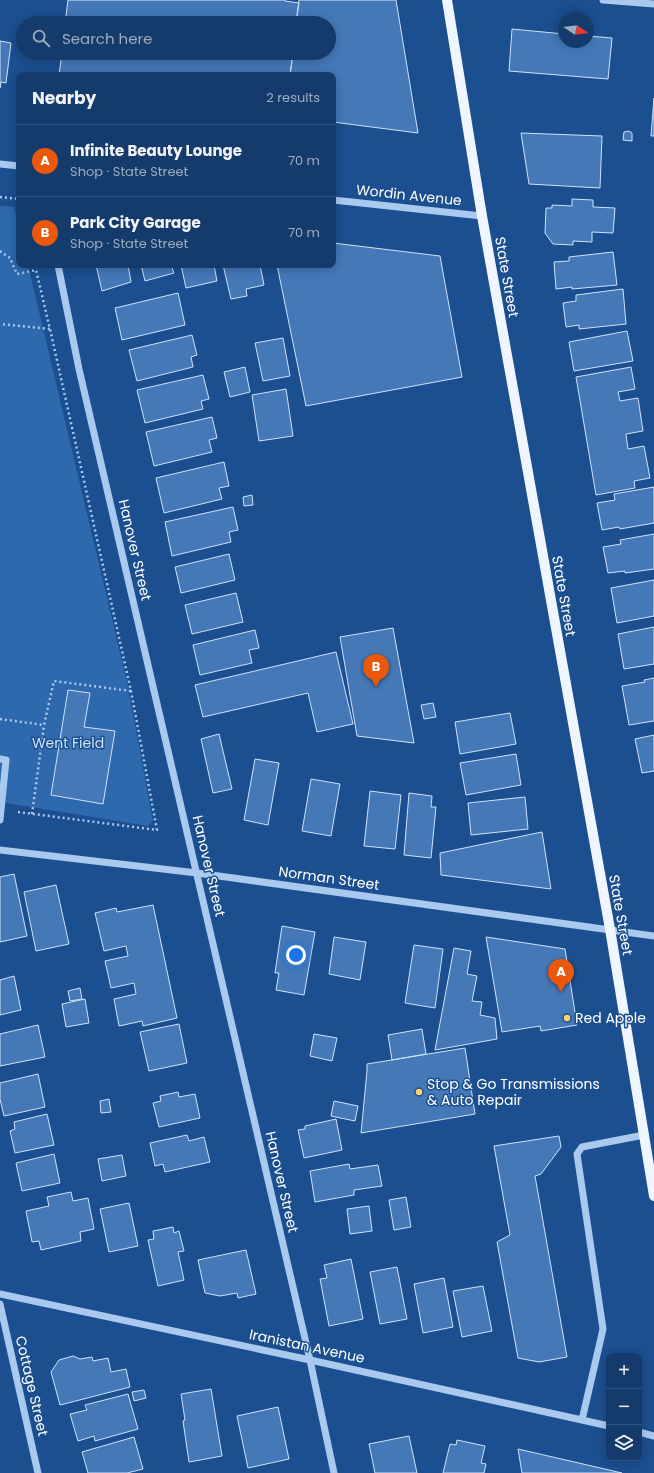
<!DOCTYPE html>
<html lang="en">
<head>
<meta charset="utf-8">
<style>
	body { margin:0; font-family:Poppins,sans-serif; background:#1d4271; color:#f1f3f6 }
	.controls { position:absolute; right:12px; bottom:12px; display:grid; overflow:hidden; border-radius:8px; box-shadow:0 2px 10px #0003 }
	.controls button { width:36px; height:36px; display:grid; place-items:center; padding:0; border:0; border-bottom:1px solid #33557e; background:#143b6b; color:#f1f3f6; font:20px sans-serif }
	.compass { position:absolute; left:558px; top:12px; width:36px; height:36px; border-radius:50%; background:#143b6b; box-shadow:0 2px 10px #0003; rotate:103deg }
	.you { position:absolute; left:296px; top:955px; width:14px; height:14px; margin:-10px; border:3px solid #fff; border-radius:50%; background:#1a73e8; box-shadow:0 0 0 6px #1a73e833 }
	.badge { display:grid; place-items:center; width:26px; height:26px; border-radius:50%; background:#ea580c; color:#fff; font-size:13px; font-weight:700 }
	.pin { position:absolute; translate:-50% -33px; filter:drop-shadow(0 1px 2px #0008) }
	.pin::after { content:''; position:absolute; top:21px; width:14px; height:12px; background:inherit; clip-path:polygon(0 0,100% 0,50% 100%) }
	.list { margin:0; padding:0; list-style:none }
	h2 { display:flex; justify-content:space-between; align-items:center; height:52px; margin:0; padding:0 16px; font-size:17px }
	h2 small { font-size:13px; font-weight:400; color:#9dadc1 }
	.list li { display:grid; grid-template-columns:26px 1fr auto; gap:12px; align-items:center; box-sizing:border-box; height:72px; padding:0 16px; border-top:1px solid #33557e }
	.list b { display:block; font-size:15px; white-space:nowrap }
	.list p { margin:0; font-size:13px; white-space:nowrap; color:#9dadc1 }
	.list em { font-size:13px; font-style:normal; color:#9dadc1 }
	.icon { flex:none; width:22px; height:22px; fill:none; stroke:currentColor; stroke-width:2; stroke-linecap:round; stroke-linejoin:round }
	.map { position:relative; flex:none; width:654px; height:1473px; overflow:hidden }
	.search { position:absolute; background:#143b6b; box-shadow:0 2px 10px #0003; left:16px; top:16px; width:320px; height:44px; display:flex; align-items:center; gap:10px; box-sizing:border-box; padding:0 14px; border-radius:22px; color:#9dadc1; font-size:15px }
	.panel { position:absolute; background:#143b6b; box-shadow:0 2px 10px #0003; left:16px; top:72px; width:320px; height:196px; border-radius:8px }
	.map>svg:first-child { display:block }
	.green { fill:#2e69ad }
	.building { fill:#4478b7; stroke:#cfe3fa }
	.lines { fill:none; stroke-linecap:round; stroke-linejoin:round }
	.path { stroke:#a9c9ee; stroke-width:2.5; stroke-dasharray:2 3; stroke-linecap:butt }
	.minor { stroke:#a9c9ee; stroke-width:7 }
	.major { stroke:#f0f6ff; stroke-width:10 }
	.poi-dot { fill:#ffd166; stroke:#1b4f8f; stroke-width:1.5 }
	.labels { text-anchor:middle; stroke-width:3; stroke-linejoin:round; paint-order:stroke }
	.street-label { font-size:14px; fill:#fff; stroke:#1b4f8f }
	.park-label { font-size:14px; fill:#cfe3fa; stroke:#1b4f8f }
	.poi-label { font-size:14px; fill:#fff; stroke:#1b4f8f; text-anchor:start }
</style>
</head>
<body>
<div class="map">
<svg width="654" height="1473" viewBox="0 0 654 1473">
	<rect width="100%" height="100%" fill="#1b4f8f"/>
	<!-- green -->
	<path class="green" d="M0,206L14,207L19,229V265H28L127,682L153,821L148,826L0,802Z"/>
	<!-- building -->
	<path class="building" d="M68,0H285V1L299,3L296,23H65Z
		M299,0H396L418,133L333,122V75H290L293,53H329V23H296Z
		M512,29L564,34V42H588V36L612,38L608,79L509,71Z
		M0,41L11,43L6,83L1,82L0,88Z
		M62,53H293L290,75H59Z
		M654,98V136H651Z
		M629,131L632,133V141L623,140L624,132Z
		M521,133L602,136L600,188L529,184Z
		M572,199L593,200V207L615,208L613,233L592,232V242L573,241V245L553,244L545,233L546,208H552V205L572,206Z
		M333,243L440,256L462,377L306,406L277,265H333Z
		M613,252L617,285L572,289V287L556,289L554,262L569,261V257Z
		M96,265H128L131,282L102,291Z
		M141,265H171L174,273L145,281Z
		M181,265H214L217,281L186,288Z
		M223,265H260L264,285L246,289L247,296L231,299Z
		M623,289L626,324L579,329V325L566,327L563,303L576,301V295Z
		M178,293L185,325L122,340L115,308Z
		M627,331L633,361L574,371L569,342Z
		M192,335L197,355L191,357L193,367L137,381L129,350Z
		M283,338L290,376L263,381L255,343Z
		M245,367L250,392L230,397L224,372Z
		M631,367L635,389L618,392L620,401L638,398L643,431L626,434L628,449L644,446L650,478L634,481L635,488L596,495L576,377Z
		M203,375L209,399L201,401L203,409L145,423L137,390Z
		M286,389L293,436L259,441L252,395Z
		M212,417L217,438L209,440L212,452L154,466L146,432Z
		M224,462L229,486L219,488L222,499L164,513L156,478Z
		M654,487V523L620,529L619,527L602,530L597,503L615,500L614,494Z
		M252,495L253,505L244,506L243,497Z
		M233,507L238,530L229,532L231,542L172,556L165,522Z
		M654,534V569L625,573V571L608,573L603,547L621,544L620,540Z
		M229,554L235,580L181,593L175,567Z
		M654,580V616L617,623L611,588Z
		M236,593L243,622L192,634L185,605Z
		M654,627V664L624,669L618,634Z
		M393,628L414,743L357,736L340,637Z
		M255,630L259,648L249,650L252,663L200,675L193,645Z
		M336,652L353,724L317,732L308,693L203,717L195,685Z
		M654,678V721L629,725L622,686L645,682L644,680Z
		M68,690L90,693L84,727L115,731L103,804L51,795Z
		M433,703L436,717L424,719L421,705Z
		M510,713L516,744L460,754L455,722Z
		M219,734L232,789L213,793L201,739Z
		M654,735V771L642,773L635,739Z
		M516,754L521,785L466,795L460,763Z
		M255,759L279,763L268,825L244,820Z
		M311,779L340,784L331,836L302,831Z
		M370,791L401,795L395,849L364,846Z
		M409,793L432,796L431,807H436L431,858L404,855Z
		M525,797L528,829L471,835L468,803Z
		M542,832L551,889L441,875L440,853Z
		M14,874L27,936L0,942V877Z
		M56,885L69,944L36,951L24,892Z
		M153,905L177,1018L143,1026L142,1021L119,1026L114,999L136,994L134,983L111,988L105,961L128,956L126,946L104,951L95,913L116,908L117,912Z
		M282,926L315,932L304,995L276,990L279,973H275Z
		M334,937L366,942L360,980L329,974Z
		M486,937L565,949L577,1025L541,1031L540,1026L502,1032Z
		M414,945L443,949L435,1008L405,1003Z
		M454,948L471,951L467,974L477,976L472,1001L482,1002L480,1015L495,1018L497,1039L435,1050Z
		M14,976L21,1010L0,1015V980Z
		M80,988L82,999L70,1001L68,991Z
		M85,999L89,1023L66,1027L62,1004Z
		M179,1024L187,1063L149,1071L140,1032Z
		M38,1025L45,1057L0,1066V1034Z
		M422,1029L426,1054L392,1060L388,1035Z
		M314,1034L337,1038L332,1061L310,1056Z
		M465,1048L475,1114L361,1133L367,1071V1064Z
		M38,1074L45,1107L4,1116L0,1099V1083Z
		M178,1092L179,1097L195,1094L200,1118L159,1127L153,1103L161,1101L160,1096Z
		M109,1099L111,1112L101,1113L100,1101Z
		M334,1101L358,1106L355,1121L331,1116Z
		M47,1114L54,1145L15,1153L10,1131L15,1129L14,1122Z
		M336,1119L342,1150L304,1158L298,1130L305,1129V1126Z
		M187,1135L189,1141L204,1137L210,1162L165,1172L163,1164L155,1166L150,1143Z
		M559,1136L561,1147L541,1174L535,1176L567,1357L539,1362L518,1358L497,1242L510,1235L494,1146Z
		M54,1154L60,1183L22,1191L16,1163Z
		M122,1155L126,1176L102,1181L98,1159Z
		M349,1164L350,1169L378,1165L382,1186L354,1190V1195L315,1202L310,1171Z
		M71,1192L73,1201L88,1198L94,1229L80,1232L81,1241L41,1250L39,1241L32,1242L26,1211L49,1206L47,1197Z
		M406,1197L411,1227L394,1230L389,1200Z
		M129,1203L138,1246L109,1252L100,1209Z
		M369,1206L372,1231L350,1234L347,1209Z
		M173,1227L174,1233L179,1231L184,1251L178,1252L184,1280L158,1286L148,1240L154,1239L153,1231Z
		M246,1250L256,1294L238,1298L237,1293L220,1296L205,1293L198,1260Z
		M351,1259L363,1319L329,1326L320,1279L327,1278L324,1265Z
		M397,1267L407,1319L380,1324L370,1272Z
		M444,1278L453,1327L423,1333L414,1284Z
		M483,1286L492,1331L462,1337L453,1291Z
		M73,1356L80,1359L92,1357L93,1361L108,1358L111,1372L126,1369L130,1387L60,1405L51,1372L59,1360Z
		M211,1389L222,1456L189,1462L183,1421L185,1420L181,1394Z
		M144,1390L146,1398L134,1401L132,1392Z
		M128,1394L138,1429L95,1441L94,1436L78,1441L70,1414L87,1410L85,1405Z
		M278,1407L289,1459L248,1468L237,1416Z
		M409,1436L417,1473H375L369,1444Z
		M134,1437L143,1469L127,1473H88L82,1452Z
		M457,1440L485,1446L481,1463L486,1464L484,1473H443L450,1444L456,1445Z
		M518,1449L622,1473H522Z"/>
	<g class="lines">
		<!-- path -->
		<path class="path" d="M0,197L19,199
			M0,251L10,258L17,274L36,270L50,329L0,324
			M35,265L36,270
			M0,719L44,725L54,681L131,691
			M18,812L157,830L131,691L50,329
			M32,814L44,725"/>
		<!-- minor -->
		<path class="minor" d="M603,0L654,4
			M0,164L19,166
			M333,200L482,216
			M58,265L79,369L310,1360L334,1473
			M0,759L6,760L0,820
			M0,850L197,873L654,936
			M0,1294L310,1360L609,1426
			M0,1304L38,1473
			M582,1420L603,1329L577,1154L582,1147L644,1135
			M639,1432L654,1436"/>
		<!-- major -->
		<path class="major" d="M447,0L482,216L610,929L654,1196"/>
	</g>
	<!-- markers -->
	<g class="poi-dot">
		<circle cx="567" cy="1018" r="4"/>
		<circle cx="419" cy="1092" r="4"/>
	</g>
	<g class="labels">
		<!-- street labels -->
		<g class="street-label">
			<text transform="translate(409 195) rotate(6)" y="5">Wordin Avenue</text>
			<text transform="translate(507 277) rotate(80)" y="5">State Street</text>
			<text transform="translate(135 550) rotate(77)" y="5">Hanover Street</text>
			<text transform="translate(564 596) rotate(80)" y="5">State Street</text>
			<text transform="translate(209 866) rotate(77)" y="5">Hanover Street</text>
			<text transform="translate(329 878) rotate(8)" y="5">Norman Street</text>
			<text transform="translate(621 915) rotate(80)" y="5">State Street</text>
			<text transform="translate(282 1182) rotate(77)" y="5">Hanover Street</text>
			<text transform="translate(307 1346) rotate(12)" y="5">Iranistan Avenue</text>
			<text transform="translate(32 1386) rotate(77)" y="5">Cottage Street</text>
		</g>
		<!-- park labels -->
		<g class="park-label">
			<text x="68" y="748">Went Field</text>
		</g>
		<!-- poi labels -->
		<g class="poi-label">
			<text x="575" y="1023">Red Apple</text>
			<text x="427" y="1089">Stop &amp; Go Transmissions<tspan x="427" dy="16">&amp; Auto Repair</tspan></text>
		</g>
	</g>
</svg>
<div class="controls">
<button>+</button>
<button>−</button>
<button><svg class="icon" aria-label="layers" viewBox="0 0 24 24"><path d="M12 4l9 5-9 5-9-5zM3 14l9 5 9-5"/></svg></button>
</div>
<svg class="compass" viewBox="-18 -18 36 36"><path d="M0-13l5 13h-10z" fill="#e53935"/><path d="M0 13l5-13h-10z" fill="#9dadc1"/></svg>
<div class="you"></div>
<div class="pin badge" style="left:561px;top:992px">A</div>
<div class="pin badge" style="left:376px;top:687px">B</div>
<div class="search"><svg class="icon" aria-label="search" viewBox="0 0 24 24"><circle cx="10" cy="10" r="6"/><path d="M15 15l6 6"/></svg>Search here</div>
<section class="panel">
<h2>Nearby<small>2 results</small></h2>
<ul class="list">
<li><span class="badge">A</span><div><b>Infinite Beauty Lounge</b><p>Shop · State Street</p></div><em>70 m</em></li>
<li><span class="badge">B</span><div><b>Park City Garage</b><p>Shop · State Street</p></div><em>70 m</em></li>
</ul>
</section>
</div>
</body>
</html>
